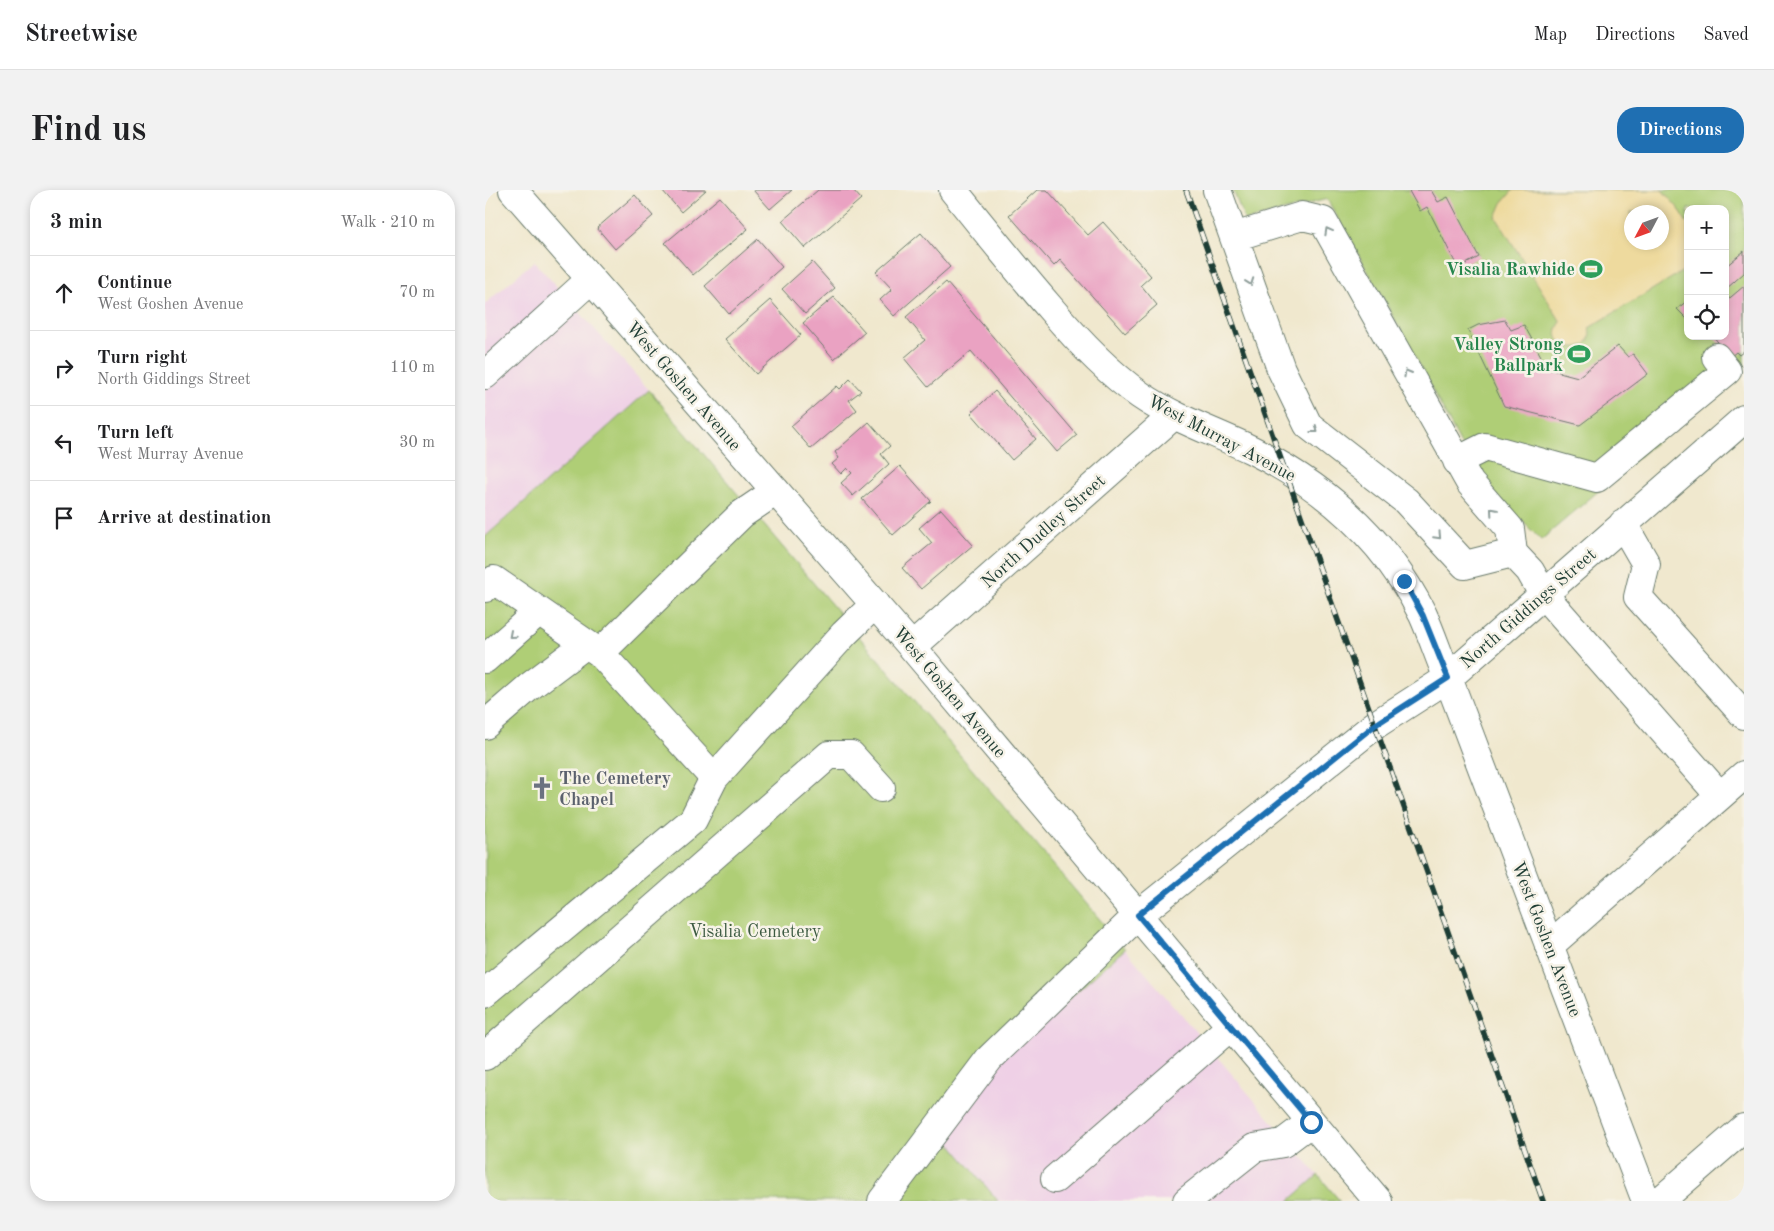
<!DOCTYPE html>
<html lang="en">
<head>
<meta charset="utf-8">
<style>
	body { margin:0; font-family:"Old Standard TT",serif; background:#f2f2f2; color:#202124 }
	.controls { position:absolute; right:15px; top:15px; display:grid; overflow:hidden; border-radius:10px; box-shadow:0 2px 8px #0003 }
	.controls button { width:45px; height:45px; display:grid; place-items:center; padding:0; border:0; border-bottom:1px solid #e0e0e0; background:#fff; color:#202124; font:25px sans-serif }
	.compass { position:absolute; left:1139px; top:15px; width:45px; height:45px; border-radius:50%; background:#fff; box-shadow:0 2px 8px #0003; rotate:229deg }
	.stop { position:absolute; width:15px; height:15px; margin:-11px; border:4px solid #1f6fb2; border-radius:50%; background:#fff }
	.stop.end { background:#1f6fb2; border-color:#fff; box-shadow:0 1px 5px #0008 }
	.list { margin:0; padding:0; list-style:none }
	h2 { display:flex; justify-content:space-between; align-items:center; height:65px; margin:0; padding:0 20px; font-size:21px }
	h2 small { font-size:16px; font-weight:400; color:#757577 }
	.list li { display:grid; grid-template-columns:32px 1fr auto; gap:15px; align-items:center; box-sizing:border-box; height:75px; padding:0 20px; border-top:1px solid #e0e0e0 }
	.list b { display:block; font-size:19px; white-space:nowrap }
	.list p { margin:0; font-size:16px; white-space:nowrap; color:#757577 }
	.list em { font-size:16px; font-style:normal; color:#757577 }
	.icon { flex:none; width:28px; height:28px; fill:none; stroke:currentColor; stroke-width:2; stroke-linecap:round; stroke-linejoin:round }
	.map { position:relative; flex:none; width:1259px; height:1011px; overflow:hidden; border-radius:20px }
	header { display:flex; align-items:center; gap:30px; box-sizing:border-box; height:70px; padding:0 25px; background:#fff; border-bottom:1px solid #e0e0e0 }
	header strong { font-size:24px }
	nav { display:flex; gap:28px; margin-inline-start:auto; font-size:18px }
	.intro { display:flex; align-items:center; justify-content:space-between; box-sizing:border-box; height:120px; padding:0 30px }
	h1 { margin:0; font-size:35px }
	.button { padding:12px 22px; border-radius:20px; background:#1f6fb2; color:#fff; font-size:18px; font-weight:700 }
	main { display:flex; gap:30px; padding:0 30px }
	aside { flex:1; background:#fff; border-radius:20px; box-shadow:0 2px 8px #0003 }
	.map>svg:first-child { display:block }
	.built { fill:#efd0e6 }
	.green { fill:#afce76; stroke:#678655; fill-rule:evenodd }
	.sand { fill:#eeda9e; stroke:#868c69; fill-rule:evenodd }
	.building { fill:#eaa2c2 }
	.lines { fill:none; stroke-linecap:round; stroke-linejoin:round }
	.minor-casing { stroke:#68796a; stroke-width:30 }
	.major-casing { stroke:#68796a; stroke-width:30 }
	.minor { stroke:#fff; stroke-width:28 }
	.major { stroke:#fff; stroke-width:28 }
	.rail-casing { stroke:#1f3d34; stroke-width:5.5 }
	.rail { stroke:#f7f3e8; stroke-width:4; stroke-dasharray:11; stroke-linecap:butt }
	.oneway { stroke:#8f9e9a }
	.route { stroke:#1f6fb2; stroke-width:6 }
	.labels { text-anchor:middle; stroke-width:5; stroke-linejoin:round; paint-order:stroke }
	.leisure-label { font-size:18px; font-weight:bold; fill:#27864d; stroke:#f7f3e8; text-anchor:end }
	.street-label { font-size:18px; fill:#1f3d34; stroke:#f7f3e8 }
	.worship-label { font-size:18px; font-weight:bold; fill:#5b616d; stroke:#f7f3e8; text-anchor:start }
	.park-label { font-size:18px; fill:#3c5a41; stroke:#f7f3e8 }
</style>
</head>
<body>
<header>
<strong>Streetwise</strong>
<nav><a>Map</a><a>Directions</a><a>Saved</a></nav>
</header>
<div class="intro"><h1>Find us</h1><a class="button">Directions</a></div>
<main>
<aside>
<h2>3 min<small>Walk · 210 m</small></h2>
<ul class="list">
<li><svg class="icon" aria-label="ahead" viewBox="0 0 24 24"><path d="M12 20V5M6 11l6-6 6 6"/></svg><div><b>Continue</b><p>West Goshen Avenue</p></div><em>70 m</em></li>
<li><svg class="icon" aria-label="right" viewBox="0 0 24 24"><path d="M7 20v-9h11M14 6l5 5-5 5"/></svg><div><b>Turn right</b><p>North Giddings Street</p></div><em>110 m</em></li>
<li><svg class="icon" aria-label="left" viewBox="0 0 24 24"><path d="M17 20v-9H6M10 6l-5 5 5 5"/></svg><div><b>Turn left</b><p>West Murray Avenue</p></div><em>30 m</em></li>
<li><svg class="icon" aria-label="arrive" viewBox="0 0 24 24"><path d="M6 21V4h12l-3 4 3 4H6"/></svg><div><b>Arrive at destination</b></div></li>
</ul>
</aside>
<div class="map">
<svg width="1259" height="1011" viewBox="0 0 1259 1011">
	<rect width="100%" height="100%" fill="#f7f3e8"/>
	<filter id="ink" filterUnits="userSpaceOnUse"><feTurbulence type="fractalNoise" baseFrequency=".02" numOctaves="2"/><feDisplacementMap in="SourceGraphic" scale="10" xChannelSelector="R" yChannelSelector="G"/><feConvolveMatrix kernelMatrix="1 2 1 2 8 2 1 2 1" color-interpolation-filters="sRGB"/></filter>
	<filter id="wash" filterUnits="userSpaceOnUse"><feTurbulence type="fractalNoise" baseFrequency=".0096" numOctaves="4" result="noise"/><feDisplacementMap in="SourceGraphic" scale="20" xChannelSelector="R" yChannelSelector="G"/><feGaussianBlur stdDeviation="1.12" result="paint"/><feColorMatrix in="noise" values="0 0 0 0 0 0 0 0 0 0 0 0 0 0 0 0 0 1.4 0 .05"/><feComposite in="paint" operator="in"/></filter>
	<g filter="url(#wash)">
		<rect width="100%" height="100%" fill="#f0e8ce"/>
		<!-- built -->
		<path class="built" d="M49,71L164,200L0,347V114Z
			M640,759L833,985L804,1011H513L459,947L518,867Z"/>
		<!-- green -->
		<path class="green" d="M748,0H1259V177L1056,350L993,287L922,151L842,9L760,31ZM1203,19H1240V146H1203ZM1146,22H1176V52H1146Z
			M164,200L640,759L518,867L460,947L513,1011H0V347Z
			M833,985L855,1011H804Z"/>
		<!-- sand -->
		<path class="sand" d="M1028,0H1177L1194,19L1203,35V78L1104,138C1112,169 1055,159 1076,132L1011,27L1017,13ZM1146,22H1176V52H1146Z"/>
		<g id="blocks">
			<!-- building -->
			<path class="building" d="M177,0H221L196,22Z
				M268,0H307L285,19Z
				M333,0H368L376,9L320,58L297,31Z
				M552,0H562L603,45L618,32L666,86L656,95L672,115L640,143L575,70L569,76L524,25Z
				M926,0H946L953,12L963,7L994,67L973,78L942,17L935,21L924,1Z
				M150,5L168,26L130,59L112,38Z
				M235,7L263,39L208,85L180,53Z
				M436,43L465,77L409,126L395,110L407,99L391,82Z
				M273,49L297,77L244,124L220,96Z
				M1259,61V83L1240,100V77Z
				M327,72L350,98L320,124L297,99Z
				M461,92L592,245L572,262L486,161L443,197L419,168L440,150L421,127Z
				M1259,96V161L1254,165L1251,162L1245,167L1228,146H1240V112Z
				M349,107L380,142L349,169L318,133Z
				M285,110L316,145L271,184L240,149Z
				M1203,110V130L1192,119Z
				M1020,130L1026,140L1039,135L1063,179L1093,187L1133,156L1143,167L1148,164L1163,184L1095,235L1019,216L983,140L993,135Z
				M365,189L376,201L364,210L372,220L326,259L306,236L352,196L355,199Z
				M510,201L551,249L527,270L486,223Z
				M384,232L405,256L396,264L404,274L368,306L356,293L367,283L362,278L356,284L347,274L354,268L350,262Z
				M415,276L446,311L408,345L377,309Z
				M456,319L488,355L436,399L417,378L447,353L434,338Z"/>
		</g>
	</g>
	<g filter="url(#ink)">
		<use href="#blocks" fill-opacity="0" stroke="#68796a" stroke-width="1"/>
		<g class="lines">
			<defs>
				<path id="minor" d="M28,0L427,457L893,1011
					M732,0L796,179L823,235L921,311L980,375L1028,363
					M749,47L817,26L838,31L985,293L1025,339L1028,363L1045,381L1058,404L1235,606
					M0,185L106,89
					M972,271L1000,257L1112,288L1242,181L1231,167
					M291,301L257,324L115,463L229,588L359,444L390,414
					M1138,334L1161,374L1153,407L1259,525
					M0,398L9,390L115,463
					M427,457L689,225
					M0,469L54,421
					M0,535L44,497L101,454
					M1064,756L1259,585
					M0,803L208,630L229,588
					M0,866L344,565H366L396,598
					M570,989L746,836
					M397,1011L504,869L653,725L890,535L963,488L1259,229
					M702,1011L769,958L798,953L826,932
					M1175,1011L1259,938"/>
				<path id="major" d="M468,0C500,40 532,80 566,119C593,151 621,181 655,205C690,229 730,242 767,260C841,297 901,350 938,425C947,445 954,467 963,488L1161,1011"/>
			</defs>
			<!-- minor casing -->
			<use href="#minor" class="minor-casing"/>
			<!-- major casing -->
			<use href="#major" class="major-casing"/>
			<!-- minor -->
			<use href="#minor" class="minor"/>
			<!-- major -->
			<use href="#major" class="major"/>
			<defs>
				<path id="rail" d="M701,0L1058,1011"/>
			</defs>
			<!-- rail casing -->
			<use href="#rail" class="rail-casing"/>
			<!-- rail -->
			<use href="#rail" class="rail"/>
		</g>
		<!-- one-way arrows -->
		<defs><path id="oneway-chevron" d="M-2-3.5L2.5 0L-2 3.5" fill="none" stroke-width="1.6" stroke-linecap="round" stroke-linejoin="round" transform="scale(1.25)"/></defs>
		<g class="oneway">
			<use href="#oneway-chevron" transform="translate(843 41) rotate(-119)"/>
			<use href="#oneway-chevron" transform="translate(765 92) rotate(70)"/>
			<use href="#oneway-chevron" transform="translate(922 183) rotate(-120)"/>
			<use href="#oneway-chevron" transform="translate(830 240) rotate(38)"/>
			<use href="#oneway-chevron" transform="translate(1008 321) rotate(-131)"/>
			<use href="#oneway-chevron" transform="translate(953 346) rotate(47)"/>
			<use href="#oneway-chevron" transform="translate(27 445) rotate(139)"/>
		</g>
	</g>
	<g class="lines" filter="url(#ink)">
		<!-- route -->
		<path class="route" d="M826,932L653,725L890,535L963,488L938,426L919,391"/>
	</g>
	<!-- icons -->
	<defs>
		<symbol id="stadium-bare" viewBox="-9 -9 18 18"><path d="M0-5a6.5 5 0 1 0 0 10a6.5 5 0 1 0 0-10ZM-3.5-1.8h7v3.6h-7Z" fill="#2e9e5b" stroke="#f7f3e8" stroke-width="2.5" paint-order="stroke"/></symbol>
		<symbol id="church-bare" viewBox="-9 -9 18 18"><path d="M-1.2-6h2.4v3.5h3.3v2.4h-3.3V6h-2.4V-.1h-3.3v-2.4h3.3Z" fill="#6b7280" stroke="#f7f3e8" stroke-width="2.5" paint-order="stroke"/></symbol>
	</defs>
	<g fill-rule="evenodd">
		<use href="#stadium-bare" x="1090" y="63" width="32" height="32"/>
		<use href="#stadium-bare" x="1078" y="148" width="32" height="32"/>
		<use href="#church-bare" x="41" y="582" width="32" height="32"/>
	</g>
	<g class="labels">
		<!-- leisure labels -->
		<g class="leisure-label">
			<text x="1090" y="85">Visalia Rawhide</text>
			<text x="1078" y="160">Valley Strong<tspan x="1078" dy="21">Ballpark</tspan></text>
		</g>
		<!-- street labels -->
		<g class="street-label">
			<text transform="translate(199 196) rotate(49)" y="6">West Goshen Avenue</text>
			<text transform="translate(737 248) rotate(28)" y="6">West Murray Avenue</text>
			<text transform="translate(558 341) rotate(-42)" y="6">North Dudley Street</text>
			<text transform="translate(1043 418) rotate(-41)" y="6">North Giddings Street</text>
			<text transform="translate(465 502) rotate(50)" y="6">West Goshen Avenue</text>
			<text transform="translate(1062 749) rotate(69)" y="6">West Goshen Avenue</text>
		</g>
		<!-- worship labels -->
		<g class="worship-label">
			<text x="74" y="594">The Cemetery<tspan x="74" dy="21">Chapel</tspan></text>
		</g>
		<!-- park labels -->
		<g class="park-label">
			<text x="270" y="747">Visalia Cemetery</text>
		</g>
	</g>
</svg>
<div class="controls">
<button>+</button>
<button>−</button>
<button><svg class="icon" aria-label="locate" viewBox="0 0 24 24"><circle cx="12" cy="12" r="6"/><path d="M12 2v4M12 18v4M2 12h4M18 12h4"/></svg></button>
</div>
<svg class="compass" viewBox="-18 -18 36 36"><path d="M0-13l5 13h-10z" fill="#e53935"/><path d="M0 13l5-13h-10z" fill="#757577"/></svg>
<div class="stop" style="left:826px;top:932px"></div>
<div class="stop end" style="left:919px;top:391px"></div>
</div>
</main>
</body>
</html>
